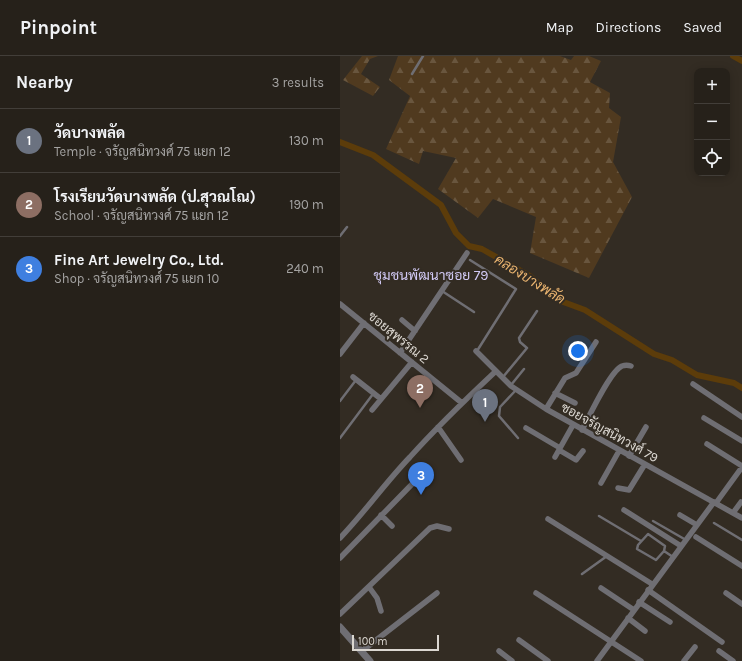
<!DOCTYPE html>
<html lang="en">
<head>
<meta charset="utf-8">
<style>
	body { margin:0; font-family:Karla,Sarabun,sans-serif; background:#2e2923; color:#f1f3f6 }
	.controls { position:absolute; right:12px; top:12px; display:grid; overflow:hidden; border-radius:8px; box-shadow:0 2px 10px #0003 }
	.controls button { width:36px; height:36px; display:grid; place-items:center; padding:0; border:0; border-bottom:1px solid #423e39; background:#26211a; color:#f1f3f6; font:20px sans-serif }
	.scale { position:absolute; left:12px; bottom:10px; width:87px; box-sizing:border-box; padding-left:4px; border:2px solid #dbd7d1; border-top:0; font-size:11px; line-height:14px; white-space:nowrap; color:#dbd7d1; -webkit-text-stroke:3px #332c23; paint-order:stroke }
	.you { position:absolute; left:238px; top:295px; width:14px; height:14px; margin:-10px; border:3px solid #fff; border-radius:50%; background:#1a73e8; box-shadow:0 0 0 6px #1a73e833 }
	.badge { display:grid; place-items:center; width:26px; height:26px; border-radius:50%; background:#bbaaf6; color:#fff; font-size:13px; font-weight:700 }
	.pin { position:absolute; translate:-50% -33px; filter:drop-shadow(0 1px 2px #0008) }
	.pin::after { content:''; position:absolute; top:21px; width:14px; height:12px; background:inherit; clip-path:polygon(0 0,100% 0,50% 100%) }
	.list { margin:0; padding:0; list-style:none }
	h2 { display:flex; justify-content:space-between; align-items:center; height:52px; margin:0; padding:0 16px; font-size:17px }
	h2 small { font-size:13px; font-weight:400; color:#a4a3a2 }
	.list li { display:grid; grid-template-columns:26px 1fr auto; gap:12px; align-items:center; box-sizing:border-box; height:64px; padding:0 16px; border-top:1px solid #423e39 }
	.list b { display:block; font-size:15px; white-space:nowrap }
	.list p { margin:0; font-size:13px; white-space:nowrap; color:#a4a3a2 }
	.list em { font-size:13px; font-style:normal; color:#a4a3a2 }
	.icon { flex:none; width:22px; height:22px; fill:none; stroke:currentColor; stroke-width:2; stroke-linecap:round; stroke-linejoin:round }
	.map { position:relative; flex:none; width:402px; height:605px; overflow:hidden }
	header { display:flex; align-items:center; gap:24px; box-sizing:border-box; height:56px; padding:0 20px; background:#26211a; border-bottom:1px solid #423e39 }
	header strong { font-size:19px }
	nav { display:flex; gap:22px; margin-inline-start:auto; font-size:14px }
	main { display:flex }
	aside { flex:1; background:#26211a }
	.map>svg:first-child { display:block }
	.forest { fill:url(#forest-firs) }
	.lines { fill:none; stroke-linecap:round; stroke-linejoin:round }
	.canal { stroke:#5c3c0a; stroke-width:6 }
	.service { stroke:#6f6e73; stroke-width:2.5 }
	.minor { stroke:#6f6e73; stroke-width:5.5 }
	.tertiary { stroke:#6f6e73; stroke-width:7 }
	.labels { text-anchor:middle; stroke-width:4; stroke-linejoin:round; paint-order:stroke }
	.street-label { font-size:13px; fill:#dbd7d1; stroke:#332c23 }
	.neighbourhood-label { font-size:14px; fill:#d1c9f4; stroke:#332c23 }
	.water-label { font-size:14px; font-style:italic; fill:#e9b36f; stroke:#332c23 }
</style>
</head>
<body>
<header>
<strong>Pinpoint</strong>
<nav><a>Map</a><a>Directions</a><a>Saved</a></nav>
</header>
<main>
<aside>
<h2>Nearby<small>3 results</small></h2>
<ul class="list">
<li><span class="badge" style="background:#6b7280">1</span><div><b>วัดบางพลัด</b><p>Temple · จรัญสนิทวงศ์ 75 แยก 12</p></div><em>130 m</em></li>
<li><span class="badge" style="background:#8d6e63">2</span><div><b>โรงเรียนวัดบางพลัด (ป.สุวณโณ)</b><p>School · จรัญสนิทวงศ์ 75 แยก 12</p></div><em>190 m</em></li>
<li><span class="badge" style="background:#3f7fe0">3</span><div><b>Fine Art Jewelry Co., Ltd.</b><p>Shop · จรัญสนิทวงศ์ 75 แยก 10</p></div><em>240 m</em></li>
</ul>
</aside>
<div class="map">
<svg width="402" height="605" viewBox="0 0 402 605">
	<defs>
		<pattern id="forest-firs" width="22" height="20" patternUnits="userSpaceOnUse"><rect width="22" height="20" fill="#503a1f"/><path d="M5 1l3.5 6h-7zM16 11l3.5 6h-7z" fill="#69563e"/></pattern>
	</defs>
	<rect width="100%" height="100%" fill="#332c23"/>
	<!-- forest -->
	<path class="forest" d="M22,0H38L30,3L21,18L40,31L33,40L3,24Z
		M58,0H220L231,4L234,0H249L261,5L250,26L270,37L269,52L281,61L273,106L292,141L249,222L190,197L196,161L153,143L138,162L98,133L116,102L83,95L79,108L46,93L70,40L49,24Z"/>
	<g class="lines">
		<!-- canal -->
		<path class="canal" d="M393,0L402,5
			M0,86L33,99L101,149L116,177L129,190L142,193L190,220L218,244L245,254L314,298L332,304L357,319L394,327L402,332"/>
		<!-- service -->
		<path class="service" d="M72,18L83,0
			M0,180L7,171
			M130,204L176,233L137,295
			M102,235L134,256
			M163,321L187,292L180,286L179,282L197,255
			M171,329L184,313
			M176,334L160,351L159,360L178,382
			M0,345L16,324
			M0,382L33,338
			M259,460L301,485
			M313,465L346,484
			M374,467L402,484
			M308,478L325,490L324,495L316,504L297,493L298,489Z
			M324,495L333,501
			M242,518L267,500"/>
		<!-- minor -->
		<path class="minor" d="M0,248L122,347
			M62,264L75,275
			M136,295L171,330L206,353L402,462
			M60,297L127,197
			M0,298L24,267
			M13,321L41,343
			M353,328L402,361
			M215,337L235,347
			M206,353L225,322L236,317L256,286
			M32,354L72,306
			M364,362L402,385
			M98,371L121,404
			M186,372L220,392
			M242,374C249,361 270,315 282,310C285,309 288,309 291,310
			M367,388L402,410
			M219,394L236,404L243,395
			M289,400L306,371
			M215,401L233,369
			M261,427L279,395
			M278,432L289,434L305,408
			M376,447L402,411
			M284,454L341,490
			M393,457L401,446
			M41,459L52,470
			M340,459L357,469
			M208,463L312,528
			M356,481L402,510
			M0,482C25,456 45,427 70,401C97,371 126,343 156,315
			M0,502L77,423
			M29,531L37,542L41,555
			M261,532L294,554
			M308,534L382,586
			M196,537L301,605
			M386,537L402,548
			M299,546L330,566
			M0,558L90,472L97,470L109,473
			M288,562L305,575
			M179,584L208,605
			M22,595L97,537
			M159,595L172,605
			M379,595L393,605
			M257,605L374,446
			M344,605L355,591"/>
		<!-- tertiary -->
		<path class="tertiary" d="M0,571L30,605"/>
	</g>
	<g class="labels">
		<!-- street labels -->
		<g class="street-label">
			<text transform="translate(59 281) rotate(39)" y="5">ซอยสุพรรณ 2</text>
			<text transform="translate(270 376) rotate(29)" y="5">ซอยจรัญสนิทวงศ์ 79</text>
		</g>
		<!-- neighbourhood labels -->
		<g class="neighbourhood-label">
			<text x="91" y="224">ชุมชนพัฒนาซอย 79</text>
		</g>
		<!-- water labels -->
		<g class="water-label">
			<text transform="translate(190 223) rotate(32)" y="5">คลองบางพลัด</text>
		</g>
	</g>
</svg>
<div class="controls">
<button>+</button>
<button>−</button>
<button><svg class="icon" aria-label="locate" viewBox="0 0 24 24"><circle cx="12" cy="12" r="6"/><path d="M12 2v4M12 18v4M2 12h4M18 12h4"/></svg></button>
</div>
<div class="scale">100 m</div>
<div class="you"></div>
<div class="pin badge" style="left:145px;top:366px;background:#6b7280">1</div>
<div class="pin badge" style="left:80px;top:352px;background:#8d6e63">2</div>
<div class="pin badge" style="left:81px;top:439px;background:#3f7fe0">3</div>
</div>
</main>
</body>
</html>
